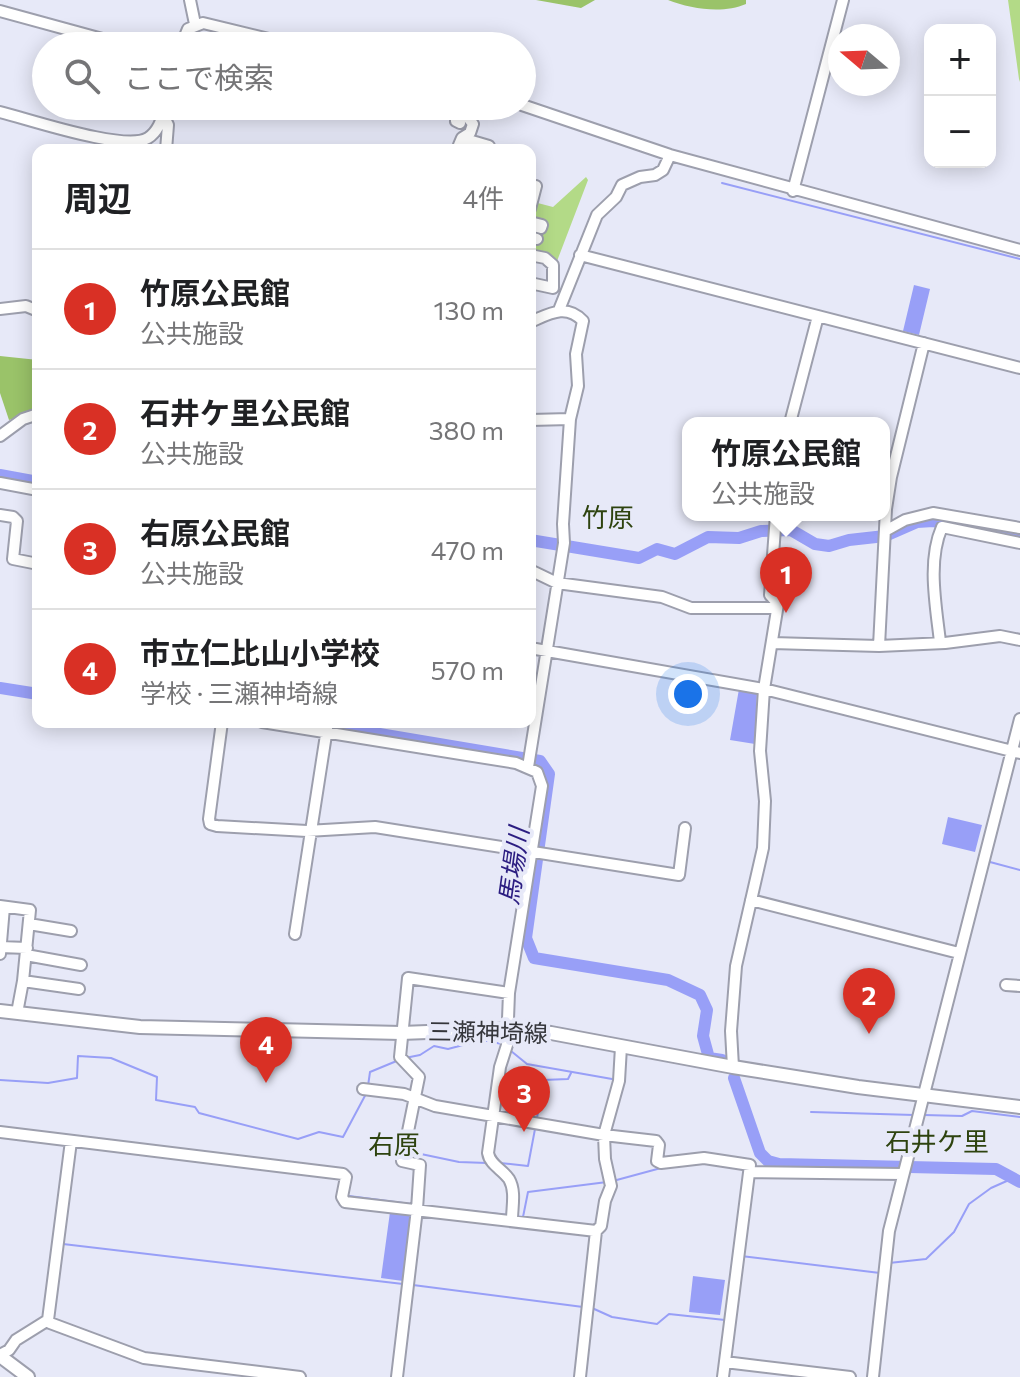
<!DOCTYPE html>
<html lang="ja">
<head>
<meta charset="utf-8">
<style>
	body { margin:0; font-family:Commissioner,"Noto Sans JP",sans-serif; background:#f6f6f6; color:#202124 }
	.controls { position:absolute; right:24px; top:24px; display:grid; overflow:hidden; border-radius:16px; box-shadow:0 4px 20px #0003 }
	.controls button { width:72px; height:72px; display:grid; place-items:center; padding:0; border:0; border-bottom:2px solid #e0e0e0; background:#fff; color:#202124; font:40px sans-serif }
	.compass { position:absolute; left:828px; top:24px; width:72px; height:72px; border-radius:50%; background:#fff; box-shadow:0 4px 20px #0003; rotate:289deg }
	.you { position:absolute; left:688px; top:694px; width:28px; height:28px; margin:-20px; border:6px solid #fff; border-radius:50%; background:#1a73e8; box-shadow:0 0 0 12px #1a73e833 }
	.badge { display:grid; place-items:center; width:52px; height:52px; border-radius:50%; background:#d93025; color:#fff; font-size:26px; font-weight:700 }
	.pin { position:absolute; translate:-50% -66px; filter:drop-shadow(0 2px 4px #0008) }
	.pin::after { content:''; position:absolute; top:42px; width:28px; height:24px; background:inherit; clip-path:polygon(0 0,100% 0,50% 100%) }
	.popup { position:absolute; left:682px; top:417px; width:208px; height:104px; box-sizing:border-box; display:grid; place-content:center; border-radius:16px; background:#fff; filter:drop-shadow(0 2px 6px #0005); font-size:26px; white-space:nowrap; color:#757577 }
	.popup b { font-size:30px; color:#202124 }
	.popup::after { content:''; position:absolute; left:50%; top:100%; margin-left:-16px; border:16px solid transparent; border-top-color:#fff }
	.list { margin:0; padding:0; list-style:none }
	h2 { display:flex; justify-content:space-between; align-items:center; height:104px; margin:0; padding:0 32px; font-size:34px }
	h2 small { font-size:26px; font-weight:400; color:#757577 }
	.list li { display:grid; grid-template-columns:52px 1fr auto; gap:24px; align-items:center; box-sizing:border-box; height:120px; padding:0 32px; border-top:2px solid #e0e0e0 }
	.list b { display:block; font-size:30px; white-space:nowrap }
	.list p { margin:0; font-size:26px; white-space:nowrap; color:#757577 }
	.list em { font-size:26px; font-style:normal; color:#757577 }
	.icon { flex:none; width:44px; height:44px; fill:none; stroke:currentColor; stroke-width:2; stroke-linecap:round; stroke-linejoin:round }
	.map { position:relative; flex:none; width:1020px; height:1377px; overflow:hidden }
	.search { position:absolute; background:#fff; box-shadow:0 4px 20px #0003; left:32px; top:32px; width:504px; height:88px; display:flex; align-items:center; gap:20px; box-sizing:border-box; padding:0 28px; border-radius:44px; color:#757577; font-size:30px }
	.panel { position:absolute; background:#fff; box-shadow:0 4px 20px #0003; left:32px; top:144px; width:504px; height:584px; border-radius:16px }
	.map>svg:first-child { display:block }
	.green { fill:#b3da87 }
	.forest { fill:#9ac369 }
	.water { fill:#989ff7 }
	.lines { fill:none; stroke-linecap:round; stroke-linejoin:round }
	.stream { stroke:#989ff7; stroke-width:2 }
	.river { stroke:#989ff7; stroke-width:12 }
	.minor-casing { stroke:#9d9fad; stroke-width:14 }
	.major-casing { stroke:#9d9fad; stroke-width:16 }
	.minor { stroke:#fff; stroke-width:10 }
	.major { stroke:#fff; stroke-width:12 }
	.labels { text-anchor:middle; stroke-width:8; stroke-linejoin:round; paint-order:stroke }
	.street-label { font-size:24px; fill:#35363b; stroke:#e7e9f8 }
	.neighbourhood-label { font-size:26px; fill:#2e430f; stroke:#e7e9f8 }
	.water-label { font-size:26px; font-style:italic; fill:#2b1d81; stroke:#e7e9f8 }
</style>
</head>
<body>
<div class="map">
<svg width="1020" height="1377" viewBox="0 0 1020 1377">
	<rect width="100%" height="100%" fill="#e7e9f8"/>
	<!-- green -->
	<path class="green" d="M1008,0H1020V82L1019,79Z
		M586,177L588,180L554,269L546,261L530,262V201L553,207Z"/>
	<!-- forest -->
	<path class="forest" d="M536,0H595L581,8Z
		M668,0H746V4C723,14 691,9 668,0Z
		M0,356L38,360V412L9,420L0,393Z"/>
	<!-- water -->
	<path class="water" d="M914,285L930,289L919,335L903,331Z
		M739,689L757,692L755,744L730,740Z
		M948,817L982,825L975,852L942,844Z
		M390,1212L411,1215L403,1281L381,1278Z
		M693,1276L725,1280L720,1315L689,1312Z"/>
	<g class="lines">
		<!-- stream -->
		<path class="stream" d="M722,183L1020,259
			M990,862L1020,870
			M511,1051L527,1064L612,1079
			M405,1058L420,1055L434,1046L448,1049L482,1040L502,1044
			M0,1080L48,1083L77,1078L78,1056L111,1058L157,1077L156,1100L195,1107L199,1113L298,1139L319,1132L343,1137L367,1092
			M368,1086L370,1072L399,1060
			M811,1112L914,1115
			M924,1115L962,1116L972,1111L1020,1117
			M537,1118L543,1080L568,1079L571,1073
			M421,1154L459,1162L487,1163
			M500,1163L528,1166L535,1129
			M613,1181L661,1168
			M349,1196L411,1204
			M423,1206L508,1215
			M515,1216L523,1217L528,1192L607,1182
			M63,1244L403,1284
			M733,1256L739,1211
			M741,1256L880,1273V1271
			M889,1263L926,1259L954,1232L969,1204L991,1188L1009,1180L1020,1182
			M413,1285L583,1307
			M592,1308L612,1317L657,1324L669,1314L725,1320L735,1256"/>
		<!-- river -->
		<path class="river" d="M0,475L38,482
			M530,540L639,558L657,549L675,554L708,537L739,538L761,531L791,530L815,544L829,546L849,540L885,536L917,522L933,521L1020,536
			M0,688L38,694
			M308,722L540,761L549,774L526,938L534,958L668,980L700,995L707,1010L703,1036L709,1058L722,1060
			M734,1078L760,1153L768,1161L779,1164L996,1169L1020,1182"/>
		<defs>
			<path id="minor" d="M190,0L195,24
				M0,11L128,46
				M181,46L188,29L203,23L298,46
				M522,105L670,155L1020,250
				M0,112C29,119 125,152 148,138C159,131 162,118 166,106
				M163,115L168,125L166,150
				M460,123L456,121L457,117L465,114L473,124L470,133L462,138L459,145L472,141L489,146
				M793,191L843,0
				M530,209L536,186
				M530,222L542,225L541,228L530,225
				M530,237L537,239
				M530,255L545,258L553,265V288L530,283
				M580,255L1020,368
				M0,309L26,306L38,311
				M559,310L597,215L616,197L622,185L640,177L655,175L663,170L670,155
				M530,420L570,419
				M790,423L818,316
				M0,436L23,419L38,414
				M0,483L38,490
				M0,515L13,517L17,521L13,559L38,564
				M887,530L905,520L933,513L1020,528
				M530,570L557,583L662,597L691,608H776
				M940,642C936,606 927,561 942,527L1020,543
				M772,643L879,646L945,643L1000,636L1020,640
				M879,646L886,509L891,477L924,343
				M530,648L764,689L1020,753
				M222,722L209,819L210,824L217,826L307,831L375,827L679,875L685,828
				M262,722L516,763L537,772L542,786L509,993L507,1045L500,1067L488,1153C490,1165 502,1169 509,1179C516,1191 512,1207 512,1220
				M528,767L564,543L563,524L570,419L578,386L576,354L583,321C566,303 549,314 530,322
				M751,900L959,953
				M0,906L30,910L23,981L17,1013
				M29,924L71,931
				M295,934L328,722
				M0,947L27,948
				M0,954L4,907
				M26,955L81,965
				M23,981L79,989
				M1006,985L1020,986
				M733,1067L731,1031L736,966L763,848L765,801L760,751L764,689L778,604L770,595L776,515
				M363,1089L404,1094L435,1106L604,1135L656,1141L659,1145L657,1161L661,1163L704,1158L750,1165L723,1377
				M0,1132L343,1174L346,1177L342,1197L345,1202L596,1231
				M750,1172L902,1174
				M48,1320L50,1323L144,1358L300,1377
				M48,1320L71,1141
				M0,1355L9,1350L16,1340L48,1320
				M725,1362L850,1377
				M397,1377L417,1209L420,1165L402,1161L419,1077L400,1057L408,978L509,993
				M580,1377L596,1231L601,1226L605,1201L611,1186L605,1159L604,1135L619,1081L621,1047
				M873,1377L889,1231L1020,719"/>
			<path id="major" d="M0,1011L140,1027L401,1033L507,1029L551,1033L733,1067L858,1087L1020,1107
				M0,1356L28,1377"/>
		</defs>
		<!-- minor casing -->
		<use href="#minor" class="minor-casing"/>
		<!-- major casing -->
		<use href="#major" class="major-casing"/>
		<!-- minor -->
		<use href="#minor" class="minor"/>
		<!-- major -->
		<use href="#major" class="major"/>
	</g>
	<g class="labels">
		<!-- street labels -->
		<g class="street-label">
			<text transform="translate(488 1033) rotate(1)" y="8">三瀬神埼線</text>
		</g>
		<!-- neighbourhood labels -->
		<g class="neighbourhood-label">
			<text x="608" y="527">竹原</text>
			<text x="937" y="1151">石井ケ里</text>
			<text x="394" y="1154">右原</text>
		</g>
		<!-- water labels -->
		<g class="water-label">
			<text transform="translate(514 866) rotate(-82)" y="9">馬場川</text>
		</g>
	</g>
</svg>
<div class="controls">
<button>+</button>
<button>−</button>
</div>
<svg class="compass" viewBox="-18 -18 36 36"><path d="M0-13l5 13h-10z" fill="#e53935"/><path d="M0 13l5-13h-10z" fill="#757577"/></svg>
<div class="you"></div>
<div class="pin badge" style="left:786px;top:613px">1</div>
<div class="popup"><b>竹原公民館</b>公共施設</div>
<div class="pin badge" style="left:869px;top:1034px">2</div>
<div class="pin badge" style="left:524px;top:1132px">3</div>
<div class="pin badge" style="left:266px;top:1083px">4</div>
<div class="search"><svg class="icon" aria-label="search" viewBox="0 0 24 24"><circle cx="10" cy="10" r="6"/><path d="M15 15l6 6"/></svg>ここで検索</div>
<section class="panel">
<h2>周辺<small>4件</small></h2>
<ul class="list">
<li><span class="badge">1</span><div><b>竹原公民館</b><p>公共施設</p></div><em>130 m</em></li>
<li><span class="badge">2</span><div><b>石井ケ里公民館</b><p>公共施設</p></div><em>380 m</em></li>
<li><span class="badge">3</span><div><b>右原公民館</b><p>公共施設</p></div><em>470 m</em></li>
<li><span class="badge">4</span><div><b>市立仁比山小学校</b><p>学校 · 三瀬神埼線</p></div><em>570 m</em></li>
</ul>
</section>
</div>
</body>
</html>
